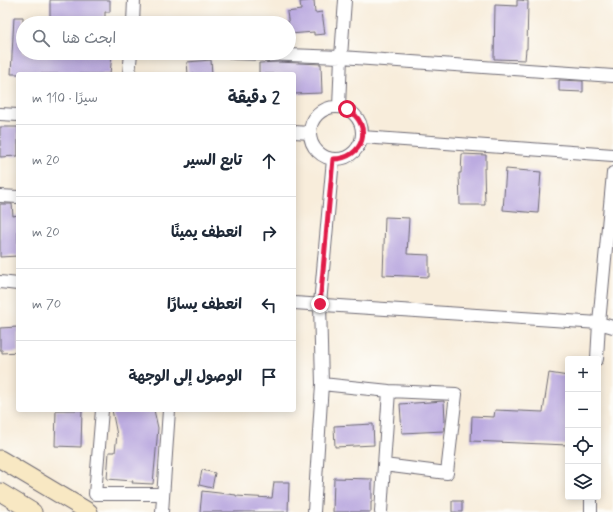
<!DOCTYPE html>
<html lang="ar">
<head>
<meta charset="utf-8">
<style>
	body { margin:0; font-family:Mynerve,"Playpen Sans Arabic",sans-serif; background:#f2f2f3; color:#1f2937; direction:rtl }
	.controls { position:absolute; right:12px; bottom:12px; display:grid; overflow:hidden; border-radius:4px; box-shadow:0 2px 10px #0003 }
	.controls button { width:36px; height:36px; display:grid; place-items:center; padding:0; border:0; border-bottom:1px solid #e0e1e3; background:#fff; color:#1f2937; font:20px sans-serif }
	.stop { position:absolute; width:12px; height:12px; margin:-9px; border:3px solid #e11d48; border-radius:50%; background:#fff }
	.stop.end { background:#e11d48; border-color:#fff; box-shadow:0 1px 4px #0008 }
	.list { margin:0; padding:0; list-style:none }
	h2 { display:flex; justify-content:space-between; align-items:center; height:52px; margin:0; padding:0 16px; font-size:17px }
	h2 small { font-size:13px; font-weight:400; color:#747a83 }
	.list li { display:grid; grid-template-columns:26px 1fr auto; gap:12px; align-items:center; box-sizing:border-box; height:72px; padding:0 16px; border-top:1px solid #e0e1e3 }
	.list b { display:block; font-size:15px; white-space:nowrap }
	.list em { font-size:13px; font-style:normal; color:#747a83 }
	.icon { flex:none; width:22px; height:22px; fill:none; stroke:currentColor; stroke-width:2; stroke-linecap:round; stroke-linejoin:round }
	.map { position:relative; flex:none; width:613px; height:512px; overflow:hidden; direction:ltr }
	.search { position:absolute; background:#fff; box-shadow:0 2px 10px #0003; left:16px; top:16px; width:280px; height:44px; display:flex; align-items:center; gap:10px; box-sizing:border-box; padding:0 14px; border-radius:22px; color:#747a83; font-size:15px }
	.panel { position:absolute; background:#fff; box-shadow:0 2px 10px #0003; left:16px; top:72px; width:280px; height:340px; border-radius:4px; direction:rtl }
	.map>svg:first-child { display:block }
	.building { fill:#bcabe0 }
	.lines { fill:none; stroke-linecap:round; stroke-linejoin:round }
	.street-casing { stroke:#6d6973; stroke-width:14 }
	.secondary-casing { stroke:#6d6973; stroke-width:19 }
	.street { stroke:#fff; stroke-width:12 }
	.secondary { stroke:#f8e8c3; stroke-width:17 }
	.route { stroke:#e11d48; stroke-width:5 }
</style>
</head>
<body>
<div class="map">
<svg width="613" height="512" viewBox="0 0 613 512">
	<rect width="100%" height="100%" fill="#fdfcf7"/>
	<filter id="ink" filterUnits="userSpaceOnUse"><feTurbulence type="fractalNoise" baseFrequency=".025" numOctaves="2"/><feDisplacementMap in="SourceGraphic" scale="8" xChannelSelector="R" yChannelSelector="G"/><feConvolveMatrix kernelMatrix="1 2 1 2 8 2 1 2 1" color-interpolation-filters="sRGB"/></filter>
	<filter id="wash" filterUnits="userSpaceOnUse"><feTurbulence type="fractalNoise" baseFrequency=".012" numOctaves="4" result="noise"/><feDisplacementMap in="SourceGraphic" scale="16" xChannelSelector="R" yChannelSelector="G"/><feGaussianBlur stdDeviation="0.9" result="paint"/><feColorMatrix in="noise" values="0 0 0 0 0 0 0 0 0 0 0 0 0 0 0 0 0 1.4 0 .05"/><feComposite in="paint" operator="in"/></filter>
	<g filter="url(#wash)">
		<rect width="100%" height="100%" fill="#f8eddb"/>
		<g id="blocks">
			<!-- building -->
			<path class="building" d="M50,0H110V12H105V23H57V21H50Z
				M314,0L315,13L322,12L325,34L314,35V32L290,34L287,12L301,10L300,2Z
				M517,0L528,1L527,49H526L525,60L494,59L495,5L517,6Z
				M14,17H23V53L112,54L110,74H11Z
				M211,60L212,74H188L187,62Z
				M278,62L321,64L322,93L294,94V74H259V63Z
				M559,80L583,81V92L559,91Z
				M0,127H18V156L0,157Z
				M462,154L486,155V168H484L485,205H460L459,173H461Z
				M506,169L541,172L538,213L503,210Z
				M0,204H12L13,216L18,215V256L0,257Z
				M385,217L409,218L407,254L429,255V277L383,275Z
				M18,327V352L2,353V350H0V328Z
				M549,373L568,376V445L471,441L472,416L494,417L495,410L543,412Z
				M444,401L445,420L444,431L402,433L400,404Z
				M56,410H82L81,447L55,446Z
				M112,410H154L158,428L153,484L132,483L133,481L107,479L109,452H115L117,435Z
				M373,424L374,445L335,447L334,426Z
				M202,470L215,473L212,488L199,485Z
				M334,478L372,479V502H371V512H333Z
				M274,482H289L288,512H200L202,491L236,495V496L272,498Z
				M452,501H462V512H452Z"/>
		</g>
	</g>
	<g filter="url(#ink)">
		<use href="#blocks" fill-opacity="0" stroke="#6d6973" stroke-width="1"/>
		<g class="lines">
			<defs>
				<path id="street" d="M133,23L134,0
					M233,53L341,57L613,76
					M129,74L131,53
					M310 133a26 26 0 1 1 52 0a26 26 0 1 1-52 0Z
					M339,107L341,57L345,0
					M0,114L18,115
					M294,132L310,133
					M362,137L613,155
					M0,196L18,197
					M0,282L18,284
					M294,303L599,323L613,327
					M597,359L599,323L613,173
					M322,384L320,304L333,159
					M102,410L95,494H163
					M384,465L389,391
					M162,512L169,410
					M314,512L322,384L389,391L456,394L447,473L384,465L381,512
					M591,512V497"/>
				<path id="secondary" d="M0,459L89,512
					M0,492L33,512"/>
			</defs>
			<!-- street casing -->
			<use href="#street" class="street-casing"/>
			<!-- secondary casing -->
			<use href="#secondary" class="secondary-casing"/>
			<!-- street -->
			<use href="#street" class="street"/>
			<!-- secondary -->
			<use href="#secondary" class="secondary"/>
		</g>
	</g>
	<g class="lines" filter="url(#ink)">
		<!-- route -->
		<path class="route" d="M320,304L333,159C364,159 374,125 347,109"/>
	</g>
</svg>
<div class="controls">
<button>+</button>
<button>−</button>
<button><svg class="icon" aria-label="locate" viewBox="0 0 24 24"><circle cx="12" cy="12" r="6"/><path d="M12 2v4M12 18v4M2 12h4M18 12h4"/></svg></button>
<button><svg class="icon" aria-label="layers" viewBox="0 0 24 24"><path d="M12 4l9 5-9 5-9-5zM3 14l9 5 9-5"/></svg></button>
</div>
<div class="stop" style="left:347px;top:109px"></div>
<div class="stop end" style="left:320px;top:304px"></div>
<div class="search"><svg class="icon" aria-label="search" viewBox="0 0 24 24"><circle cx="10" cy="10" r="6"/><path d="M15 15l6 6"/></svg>ابحث هنا</div>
<section class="panel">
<h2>2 دقيقة<small>سيرًا · 110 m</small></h2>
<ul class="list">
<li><svg class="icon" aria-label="ahead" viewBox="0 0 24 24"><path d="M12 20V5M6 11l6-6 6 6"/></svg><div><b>تابع السير</b></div><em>20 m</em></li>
<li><svg class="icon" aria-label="right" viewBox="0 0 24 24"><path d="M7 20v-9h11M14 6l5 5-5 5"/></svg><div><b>انعطف يمينًا</b></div><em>20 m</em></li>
<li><svg class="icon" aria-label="left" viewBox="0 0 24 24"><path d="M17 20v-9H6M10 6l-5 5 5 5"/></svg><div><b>انعطف يسارًا</b></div><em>70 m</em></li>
<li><svg class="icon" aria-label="arrive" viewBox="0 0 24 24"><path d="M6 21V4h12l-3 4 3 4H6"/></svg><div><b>الوصول إلى الوجهة</b></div></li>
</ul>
</section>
</div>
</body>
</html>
